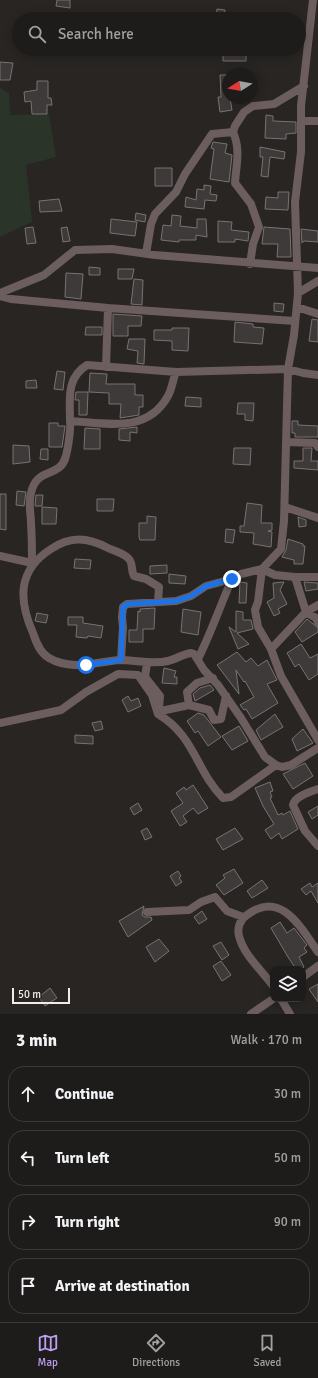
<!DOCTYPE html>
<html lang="en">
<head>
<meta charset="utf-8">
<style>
	body { margin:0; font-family:Signika,sans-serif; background:#262523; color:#f1f3f6 }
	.controls { position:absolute; right:12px; bottom:12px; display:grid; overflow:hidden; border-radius:8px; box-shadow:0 2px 10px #0003 }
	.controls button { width:36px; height:36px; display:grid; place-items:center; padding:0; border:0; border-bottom:1px solid #3c3a39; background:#1e1c1a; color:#f1f3f6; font:20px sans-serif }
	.compass { position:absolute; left:222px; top:68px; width:36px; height:36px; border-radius:50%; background:#1e1c1a; box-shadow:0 2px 10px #0003; rotate:259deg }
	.scale { position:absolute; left:12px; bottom:10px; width:58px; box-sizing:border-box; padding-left:4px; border:2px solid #f0eeed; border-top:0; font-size:11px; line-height:14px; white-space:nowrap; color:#f0eeed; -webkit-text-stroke:3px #282523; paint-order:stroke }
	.stop { position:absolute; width:12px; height:12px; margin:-9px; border:3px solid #1a73e8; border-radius:50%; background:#fff }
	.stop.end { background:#1a73e8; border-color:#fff; box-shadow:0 1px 4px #0008 }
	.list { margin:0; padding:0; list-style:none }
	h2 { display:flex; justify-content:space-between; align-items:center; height:52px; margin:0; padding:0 16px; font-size:17px }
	h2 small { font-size:13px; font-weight:400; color:#a1a1a2 }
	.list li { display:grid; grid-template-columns:26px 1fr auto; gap:12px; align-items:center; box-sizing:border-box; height:56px; margin:0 8px 8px; padding:0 8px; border:1px solid #3c3a39; border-radius:16px }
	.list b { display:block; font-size:15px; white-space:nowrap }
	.list em { font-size:13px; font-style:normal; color:#a1a1a2 }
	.icon { flex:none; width:22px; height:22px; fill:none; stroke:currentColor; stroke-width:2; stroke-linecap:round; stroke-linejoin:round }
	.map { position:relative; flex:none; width:318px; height:1014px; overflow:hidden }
	.search { position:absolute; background:#1e1c1a; box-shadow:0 2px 10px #0003; left:12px; right:12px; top:12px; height:44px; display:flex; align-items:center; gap:10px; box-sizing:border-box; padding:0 14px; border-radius:22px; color:#a1a1a2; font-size:15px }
	.sheet { height:308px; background:#1e1c1a }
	nav { display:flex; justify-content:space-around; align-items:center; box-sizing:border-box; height:56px; border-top:1px solid #3c3a39; background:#1e1c1a; font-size:11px; color:#a1a1a2 }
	nav a { display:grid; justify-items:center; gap:2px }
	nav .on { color:#bca0f2 }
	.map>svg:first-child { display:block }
	.green { fill:#2a3428 }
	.building { fill:#3e3a39; stroke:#787372 }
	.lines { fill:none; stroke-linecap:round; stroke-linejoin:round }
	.street { stroke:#6c5e5e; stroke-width:8 }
	.route { stroke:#1a73e8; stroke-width:5 }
</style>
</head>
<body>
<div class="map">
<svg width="318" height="1014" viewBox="0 0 318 1014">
	<rect width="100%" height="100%" fill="#282523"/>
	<!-- green -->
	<path class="green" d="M0,88L9,93L10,115L49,114L56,157L26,165L32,222L0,237Z"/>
	<!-- building -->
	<path class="building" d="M57,0H70V8L56,6Z
		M217,9L225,10L224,19H216Z
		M223,49H241V53H246V61H223Z
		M0,62L13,63L10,80H0Z
		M220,75H228V98H230L232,110L220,112L218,97H221Z
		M37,81H48V98H51L52,105H47V114H32L31,101L25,102L24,92L37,90Z
		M266,115L273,116V121L296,122V133L286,134V139L265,138Z
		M213,142L227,144L225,153L232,155L229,182L210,179L214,149L211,148Z
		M260,147L285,152L284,159L270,157L268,177L261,176L263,157H260Z
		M155,168H172V186H155Z
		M204,185L211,186L210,194L217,195L216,201L205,200L204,209L185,207L186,197L196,200L197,189L204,190Z
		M278,192H289L288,210L265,209L266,197L278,198Z
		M59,199L62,211L40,212L39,201Z
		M136,213L146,215L145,222L135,220Z
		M172,215L181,216L180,226L197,228V219H206L207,237L196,235V240H179V242L161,240L163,225L171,226Z
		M111,219L137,222L135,236L110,233Z
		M218,221L232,222L231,230L249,232L248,241L235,239V242H218Z
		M33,227L36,243L27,244L25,228Z
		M67,227L70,241L63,242L61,228Z
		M264,227L290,229L291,257H277L278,244H262Z
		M301,229L318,231V242L304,241L302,243Z
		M89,267L100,268V275H89Z
		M118,269H134L132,279H118Z
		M66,273L83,274L81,299L65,297Z
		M134,279L143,280L142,305L131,304Z
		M274,303L284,304L283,312L274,311Z
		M113,314L142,316L141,326H128V336H113Z
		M312,319L318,320V342L309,341Z
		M235,322L253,324V327L264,328L262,344L234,342Z
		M86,327H102V335H85Z
		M172,328H189L188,351L172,350V341L154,340V330H172Z
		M129,339H145L144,364L137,363L138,351L127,349Z
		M57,371L65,372L63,390L54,389Z
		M90,373L107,374L106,384H135V395H143V407H139V415L120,418L121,404H109V393L89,392Z
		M36,380L37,388H26V381Z
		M76,392H88L87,415H79V400H75Z
		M186,397L201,398V407L185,406Z
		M238,403H254L253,421L245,420V414H237Z
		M292,421H298V425L318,426V437H295V433H292Z
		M49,423H58V426H65L62,447H49Z
		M137,427V433L130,432V441L119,440V429Z
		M85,428L100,429V449H84Z
		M13,445L29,446L30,462L13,464Z
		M234,448H251L250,465L233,464Z
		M303,448H312L311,461H318V470L294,468V461H303Z
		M41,449H48V460L40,459Z
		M17,491L26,492L24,506L16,505Z
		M0,494H6V530L0,529Z
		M36,495H43L42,506H35Z
		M97,499H114L113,511H97Z
		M247,503L262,505L261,523H272V530L268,531L272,532L271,547L253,544L254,533L240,532V526H244Z
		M42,507L57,508L56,524H42Z
		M147,516L156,517L155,540H140L139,537V523H147Z
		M298,517L306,520V526L299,527Z
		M226,529L235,530L233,543L225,542Z
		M288,539L303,544V546H305L303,564H294V560L282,557L286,550Z
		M75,559L91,560L90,569L74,568Z
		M167,565V573L150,574V566Z
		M169,574L186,576L185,584L169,583Z
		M240,582L247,583L246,603H239Z
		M284,582L280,590L287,604L278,609L280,613L274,616L267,602L274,598L273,583Z
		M304,582L318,583V589L306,591Z
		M155,608L154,629H143V642H129V630H137L138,611L140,612V609Z
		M183,609L201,612L198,635L181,632Z
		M236,611L243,612V620H251L253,629L237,633L249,644L238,649L229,627L236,632Z
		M37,613L48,615L46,623L35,621Z
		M68,617H83V623L103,626L101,638L88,636L87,638L76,637L77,625H68Z
		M307,619L318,628V632L302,642L295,632Z
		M301,644L310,658L318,654V674L309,680L299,664L295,667L287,653Z
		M237,652L246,662L251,658L258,666L267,660L277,680L267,684L278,703L252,719L246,709L244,710L240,705L254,697L245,681L244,682L236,670L239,694L217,665Z
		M164,668L176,671L174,677H177V684L162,683Z
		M210,685L214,690L195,701L193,694L200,688Z
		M128,696L131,701L138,698L141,706L128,712L122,700Z
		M198,713L204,715L221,737L208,746L198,731L195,733L187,721Z
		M275,714L283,727L261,740L256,730Z
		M101,721L103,729L95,731L92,723Z
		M239,726L248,741L232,750L222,736Z
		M303,729L313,743L297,751L292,739Z
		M75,735L93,736V744L75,743Z
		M305,763L313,776L293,789L283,774Z
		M270,782L273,791L270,792L272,797L270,798L278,815L282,813L283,815L290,811L298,829L282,839L279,833L271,839L265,830L274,824L263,806L255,788Z
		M193,785L208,808L198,814L193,808L183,816L187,822L180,826L171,811L183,803L176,793L184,787L186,790Z
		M138,803L142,810L134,815L130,808Z
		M318,806V815L312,819L308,812Z
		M147,828L152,837L145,840L141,831Z
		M235,828L243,839L223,850L216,839Z
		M234,869L243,883L224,895L216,885L225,878L223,875Z
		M178,871L181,876L179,878L182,882L176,886L170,876Z
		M262,880L268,888L252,898L247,891Z
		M310,883L312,887L318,883V903L311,891L306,895L301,889Z
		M144,906L142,915L145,917H151L152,920L128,937L119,921Z
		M202,911L207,919L199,924L194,917Z
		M280,922L287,933L294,928L307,945L304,948L307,952L299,957L304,967L301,969H296L288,957L271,928Z
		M159,939L169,951L155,962L146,947Z
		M221,942L229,955L222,960L213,946Z
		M221,961L231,975L222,981L213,966Z
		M318,984V1002L309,989Z
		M50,988L57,998L45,1006L39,997Z"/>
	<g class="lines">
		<!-- street -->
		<path class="street" d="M313,0L301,106V152L295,202L298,293L294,335L288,369L284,521L281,549L262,569L258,602L255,610L258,627L271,649L281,676L318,740
			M302,121H318
			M233,132C241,150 236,165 235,183L251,204L259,227L253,244L250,264
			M146,254L151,224L155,214L176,192L185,174L212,134L233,132L235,126L244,112L253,106L274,104L304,86
			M0,293L44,275L75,250L112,249L155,255L318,268
			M298,293L318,281
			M0,296L11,299L108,308L295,321
			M297,307L318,314
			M106,367L108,308
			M70,421C106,423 147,434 168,396C172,389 173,379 176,372
			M287,442L315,443L318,447
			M285,507L318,518
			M0,556L32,563C32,550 32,537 31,524C31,514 28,503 31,493C37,467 58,478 65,459C68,450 71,429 70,420C70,399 66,378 87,365L176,372L288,369L303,373L318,375
			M295,577H318
			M158,602L159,587L146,579L134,576C131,571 133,563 129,559C124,553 114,551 108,548C87,537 70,536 51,549C18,570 18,599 33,633C36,642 40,653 49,658C71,671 96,662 120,660C136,660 152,665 168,661C176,659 183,654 191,653L194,654L204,670L218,685L241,718L265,757L276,765L282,767L291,765L318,748
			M271,649L306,612L318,605
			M198,659C211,633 220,606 232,579
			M121,660L123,627L122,617L123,607L127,604L176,601L191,596L206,586L232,579L241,574L262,569L275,575L295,577L306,612L316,618L318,623
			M147,663L145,677L160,696L159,708L161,711L189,705L187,692L197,683L213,678
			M189,705L209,710L214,720L221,719L226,696
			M0,723L61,710L86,692L118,674L138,675L152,695L158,714C195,736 196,771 223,798L231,797L276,765
			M318,789C310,792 295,796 293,805L305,831L318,846
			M147,912L189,910L201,902L215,897L227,911L243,917
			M303,977L318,966
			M273,986C262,970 244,956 239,936C237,928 240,919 247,915C281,889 301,928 318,952
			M281,999L290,1014
			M251,1014L273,999"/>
	</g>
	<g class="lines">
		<!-- route -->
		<path class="route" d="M86,665L121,660L123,607L128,604L176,601L191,596L206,586L232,579"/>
	</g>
</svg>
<div class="controls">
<button><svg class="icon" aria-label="layers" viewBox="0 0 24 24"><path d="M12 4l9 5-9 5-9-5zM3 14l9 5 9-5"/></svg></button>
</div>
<svg class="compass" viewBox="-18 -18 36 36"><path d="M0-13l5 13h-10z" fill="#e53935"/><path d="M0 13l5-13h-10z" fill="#a1a1a2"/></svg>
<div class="scale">50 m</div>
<div class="stop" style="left:86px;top:665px"></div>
<div class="stop end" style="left:232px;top:579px"></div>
<div class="search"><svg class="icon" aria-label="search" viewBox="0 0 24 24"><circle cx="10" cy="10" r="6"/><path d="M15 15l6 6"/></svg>Search here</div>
</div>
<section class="sheet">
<h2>3 min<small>Walk · 170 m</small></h2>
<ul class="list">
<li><svg class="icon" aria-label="ahead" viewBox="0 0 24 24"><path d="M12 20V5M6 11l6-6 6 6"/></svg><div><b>Continue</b></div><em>30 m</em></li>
<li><svg class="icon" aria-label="left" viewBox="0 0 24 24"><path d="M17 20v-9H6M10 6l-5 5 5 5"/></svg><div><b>Turn left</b></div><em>50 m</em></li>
<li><svg class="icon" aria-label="right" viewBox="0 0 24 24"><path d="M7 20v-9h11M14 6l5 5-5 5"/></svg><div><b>Turn right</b></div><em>90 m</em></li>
<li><svg class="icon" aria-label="arrive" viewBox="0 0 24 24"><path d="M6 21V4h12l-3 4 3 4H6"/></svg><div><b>Arrive at destination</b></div></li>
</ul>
</section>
<nav>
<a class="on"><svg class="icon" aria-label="map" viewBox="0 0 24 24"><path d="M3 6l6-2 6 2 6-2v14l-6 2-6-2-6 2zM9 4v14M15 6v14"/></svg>Map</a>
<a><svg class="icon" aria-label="directions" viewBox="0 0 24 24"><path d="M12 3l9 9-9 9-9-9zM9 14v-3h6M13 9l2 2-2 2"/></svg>Directions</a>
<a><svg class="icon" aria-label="saved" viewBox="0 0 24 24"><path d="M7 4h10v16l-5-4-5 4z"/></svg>Saved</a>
</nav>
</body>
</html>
